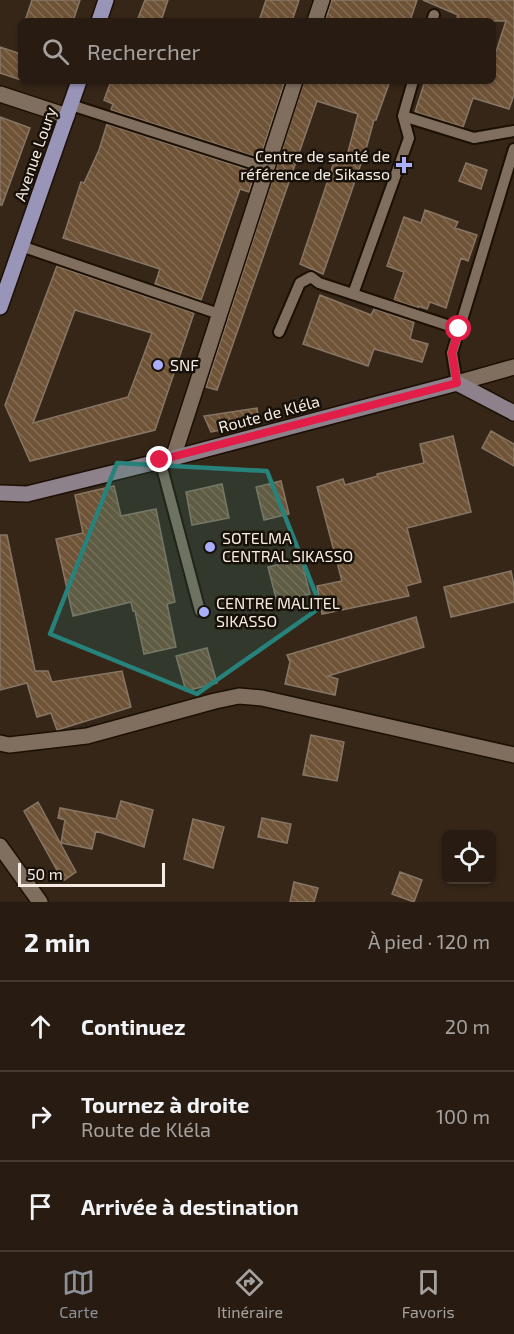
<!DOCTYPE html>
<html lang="fr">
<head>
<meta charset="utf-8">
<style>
	body { margin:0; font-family:"Exo 2",sans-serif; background:#30251b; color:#f1f3f6 }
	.controls { position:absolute; right:18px; bottom:18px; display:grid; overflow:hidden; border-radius:9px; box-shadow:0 2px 4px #0004 }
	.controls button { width:54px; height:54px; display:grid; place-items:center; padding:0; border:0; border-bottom:2px solid #443a32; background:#281c12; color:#f1f3f6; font:30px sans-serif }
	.scale { position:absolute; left:18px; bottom:15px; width:147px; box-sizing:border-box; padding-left:6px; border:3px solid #f6ece3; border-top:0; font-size:16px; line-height:21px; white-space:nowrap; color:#f6ece3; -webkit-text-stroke:4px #17110a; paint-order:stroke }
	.stop { position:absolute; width:18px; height:18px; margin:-14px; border:4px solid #e11d48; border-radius:50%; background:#fff }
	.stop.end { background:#e11d48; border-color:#fff; box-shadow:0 2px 6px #0008 }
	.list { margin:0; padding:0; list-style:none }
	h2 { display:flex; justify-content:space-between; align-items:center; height:78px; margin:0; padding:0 24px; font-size:26px }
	h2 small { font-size:20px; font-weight:400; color:#a5a19f }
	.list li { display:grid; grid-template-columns:39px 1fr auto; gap:18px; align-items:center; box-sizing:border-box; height:90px; padding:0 24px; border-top:2px solid #443a32 }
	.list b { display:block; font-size:22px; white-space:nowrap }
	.list p { margin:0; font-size:20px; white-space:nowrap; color:#a5a19f }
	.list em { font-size:20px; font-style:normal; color:#a5a19f }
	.icon { flex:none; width:33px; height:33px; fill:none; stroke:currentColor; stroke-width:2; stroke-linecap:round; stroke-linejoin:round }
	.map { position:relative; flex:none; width:514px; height:902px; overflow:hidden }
	.search { position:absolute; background:#281c12; box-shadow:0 2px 4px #0004; left:18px; right:18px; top:18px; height:66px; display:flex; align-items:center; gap:15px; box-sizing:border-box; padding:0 21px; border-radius:9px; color:#a5a19f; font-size:22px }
	.sheet { height:348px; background:#281c12 }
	nav { display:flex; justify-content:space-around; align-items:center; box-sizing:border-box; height:84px; border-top:2px solid #443a32; background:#281c12; font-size:16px; color:#a5a19f }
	nav a { display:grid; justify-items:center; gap:3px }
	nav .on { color:#8c9099 }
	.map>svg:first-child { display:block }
	.building { fill:url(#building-back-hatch); stroke:#877665; stroke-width:1.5; fill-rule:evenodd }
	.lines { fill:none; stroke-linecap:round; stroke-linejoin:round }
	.lane-casing { stroke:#1c0f03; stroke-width:14 }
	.street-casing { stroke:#1c0f03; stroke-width:18 }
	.secondary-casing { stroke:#1c0f03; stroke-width:18 }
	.primary-casing { stroke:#1c0f03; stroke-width:18 }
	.lane { stroke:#806f5e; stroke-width:10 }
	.street { stroke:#806f5e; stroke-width:15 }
	.secondary { stroke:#8d828b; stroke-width:15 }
	.primary { stroke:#9995b9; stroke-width:15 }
	.route { stroke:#e11d48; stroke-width:8 }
	.marked { fill:#26827a; fill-opacity:0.2; stroke:#26827a; stroke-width:4.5; stroke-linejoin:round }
	.poi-dot { fill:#abaffb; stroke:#17110a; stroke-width:2 }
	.labels { text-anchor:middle; stroke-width:5; stroke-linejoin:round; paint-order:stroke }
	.street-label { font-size:16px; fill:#f6ece3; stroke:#17110a }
	.poi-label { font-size:16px; fill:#f6ece3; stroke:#17110a; text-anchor:start }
</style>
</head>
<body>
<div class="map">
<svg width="514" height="902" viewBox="0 0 514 902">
	<defs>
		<pattern id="building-back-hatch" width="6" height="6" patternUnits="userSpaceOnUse" patternTransform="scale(1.5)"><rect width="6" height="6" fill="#6f5337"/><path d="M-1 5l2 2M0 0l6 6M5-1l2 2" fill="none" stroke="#846c54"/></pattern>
	</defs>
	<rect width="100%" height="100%" fill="#352618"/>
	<!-- building -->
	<path class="building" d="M32,0H80L73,21H25Z
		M145,0H168L161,21H137Z
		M266,0H299L292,21H259Z
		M332,0H417L410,21H325Z
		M423,0H514V95L509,109L473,98L463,127L415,112L425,81H493V61L506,21H456L458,15Z
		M0,47L21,54V80L0,73Z
		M111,81H285L260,158L111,110L113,104L104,100Z
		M304,81H390L376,120H374L366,149L323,274L300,264L337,153L347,156L358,114L317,101L217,390L206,387Z
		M0,117L30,128L2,205H0Z
		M107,124L255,172L249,192L240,189L201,300L155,284L160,269L63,238L81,182L84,183L99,150Z
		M466,163L487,170L481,189L459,181Z
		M425,210L458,222L455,228L477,235L468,261L461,258L446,308L430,302L427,309L418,306V308L394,300L404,272L387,266L404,217L421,223Z
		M57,266L194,313L155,430L30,461L5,405ZM75,310L152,333L128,397L33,423Z
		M320,295L371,315L374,309L414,322L410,339L428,344L422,362L374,349L368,366L303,344Z
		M257,408L259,423L211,432L204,416Z
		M491,431L514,444V466L482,448Z
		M453,436L471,512L407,528L421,582L406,586L409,596L322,614L317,586L342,581L317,487L343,479L345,485L378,476L377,474L424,463L420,444Z
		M281,481L289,514L264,520L256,487Z
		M222,484L229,518L192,525L186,492Z
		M114,486L121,516L156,509L175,602L167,604L176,647L144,654L135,611H133L131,602L73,616L56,539L83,533L75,495Z
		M0,535H7L35,671H48L52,682L122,671L131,707L57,730L51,713L37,717L27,683L0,690Z
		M301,559L310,594L277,602L268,567Z
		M511,571L514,585V602L451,617L444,587Z
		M416,617L424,647L328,676L338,679L335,695L285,684L290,662L287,655Z
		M207,648L217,683L186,691L176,656Z
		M311,735L344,742L337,781L303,775Z
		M121,801L153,810L144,847L96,831L92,849L61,843L65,820L58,818L60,808L116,819Z
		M38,802L76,872L63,881L24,811Z
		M262,818L291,824L287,843L258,837Z
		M193,819L224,827L213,868L184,859Z
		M400,872L422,880L414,902L392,894Z
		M294,882L318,888L314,902H290Z"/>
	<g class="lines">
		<defs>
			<path id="lane" d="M432,21L434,15
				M71,105L267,168
				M403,116L474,138L514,131
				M21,246L219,314
				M353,294L409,138L403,116L413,81
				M279,332L300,283L311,277L319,283L459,329
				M457,383L452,353L514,149
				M160,460L200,611"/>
			<path id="street" d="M315,21L322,0
				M0,94L67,116
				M457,383L514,367
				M173,458L295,81
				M0,743L9,745L87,736L215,701L239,696L262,698L514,755
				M0,846L40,902"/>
			<path id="secondary" d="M0,493L27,494L173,458L457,383L514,413"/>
			<path id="primary" d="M99,21L106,0
				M0,307L79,81"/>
		</defs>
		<!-- lane casing -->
		<use href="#lane" class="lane-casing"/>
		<!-- street casing -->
		<use href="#street" class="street-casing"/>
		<!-- secondary casing -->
		<use href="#secondary" class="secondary-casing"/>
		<!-- primary casing -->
		<use href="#primary" class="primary-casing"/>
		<!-- lane -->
		<use href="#lane" class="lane"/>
		<!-- street -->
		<use href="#street" class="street"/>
		<!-- secondary -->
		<use href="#secondary" class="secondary"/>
		<!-- primary -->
		<use href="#primary" class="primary"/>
	</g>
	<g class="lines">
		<!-- route -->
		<path class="route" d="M160,460L457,383L452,353L459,329"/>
	</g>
	<!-- marked area -->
	<path class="marked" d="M117,463L267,471L321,607L197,694L50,634Z"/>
	<!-- markers -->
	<g class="poi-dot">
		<path d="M401 156h6v6h6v6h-6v6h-6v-6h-6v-6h6z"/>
		<circle cx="158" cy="365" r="6"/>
		<circle cx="210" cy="547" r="6"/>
		<circle cx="204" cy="612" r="6"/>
	</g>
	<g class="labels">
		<!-- street labels -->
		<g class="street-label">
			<text transform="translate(35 154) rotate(-71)" y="6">Avenue Loury</text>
			<text transform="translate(269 414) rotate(-15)" y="6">Route de Kléla</text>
		</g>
		<!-- poi labels -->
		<g class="poi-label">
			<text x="390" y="162" text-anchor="end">Centre de santé de<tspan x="390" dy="18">référence de Sikasso</tspan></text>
			<text x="170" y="371">SNF</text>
			<text x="222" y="544">SOTELMA<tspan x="222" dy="18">CENTRAL SIKASSO</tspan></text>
			<text x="216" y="609">CENTRE MALITEL<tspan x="216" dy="18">SIKASSO</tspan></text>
		</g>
	</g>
</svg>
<div class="controls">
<button><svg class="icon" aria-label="locate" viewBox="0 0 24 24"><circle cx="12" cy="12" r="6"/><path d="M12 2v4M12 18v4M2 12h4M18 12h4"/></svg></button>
</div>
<div class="scale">50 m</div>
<div class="stop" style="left:459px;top:329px"></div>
<div class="stop end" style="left:160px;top:460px"></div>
<div class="search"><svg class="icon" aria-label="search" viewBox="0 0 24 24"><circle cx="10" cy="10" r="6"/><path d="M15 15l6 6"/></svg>Rechercher</div>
</div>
<section class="sheet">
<h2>2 min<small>À pied · 120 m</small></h2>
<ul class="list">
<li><svg class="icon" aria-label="ahead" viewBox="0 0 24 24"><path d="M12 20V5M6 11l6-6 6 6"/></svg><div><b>Continuez</b></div><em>20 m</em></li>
<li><svg class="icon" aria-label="right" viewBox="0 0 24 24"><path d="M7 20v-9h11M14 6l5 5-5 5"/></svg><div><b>Tournez à droite</b><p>Route de Kléla</p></div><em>100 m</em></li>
<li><svg class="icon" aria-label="arrive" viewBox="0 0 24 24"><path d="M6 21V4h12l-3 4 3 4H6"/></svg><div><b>Arrivée à destination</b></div></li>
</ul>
</section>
<nav>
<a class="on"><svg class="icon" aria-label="map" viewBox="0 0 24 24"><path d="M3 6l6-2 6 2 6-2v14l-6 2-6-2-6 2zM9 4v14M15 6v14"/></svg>Carte</a>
<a><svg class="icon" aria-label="directions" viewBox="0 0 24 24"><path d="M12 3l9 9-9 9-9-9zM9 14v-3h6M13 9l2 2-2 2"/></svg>Itinéraire</a>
<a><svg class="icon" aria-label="saved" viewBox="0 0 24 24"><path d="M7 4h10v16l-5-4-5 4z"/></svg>Favoris</a>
</nav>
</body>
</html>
